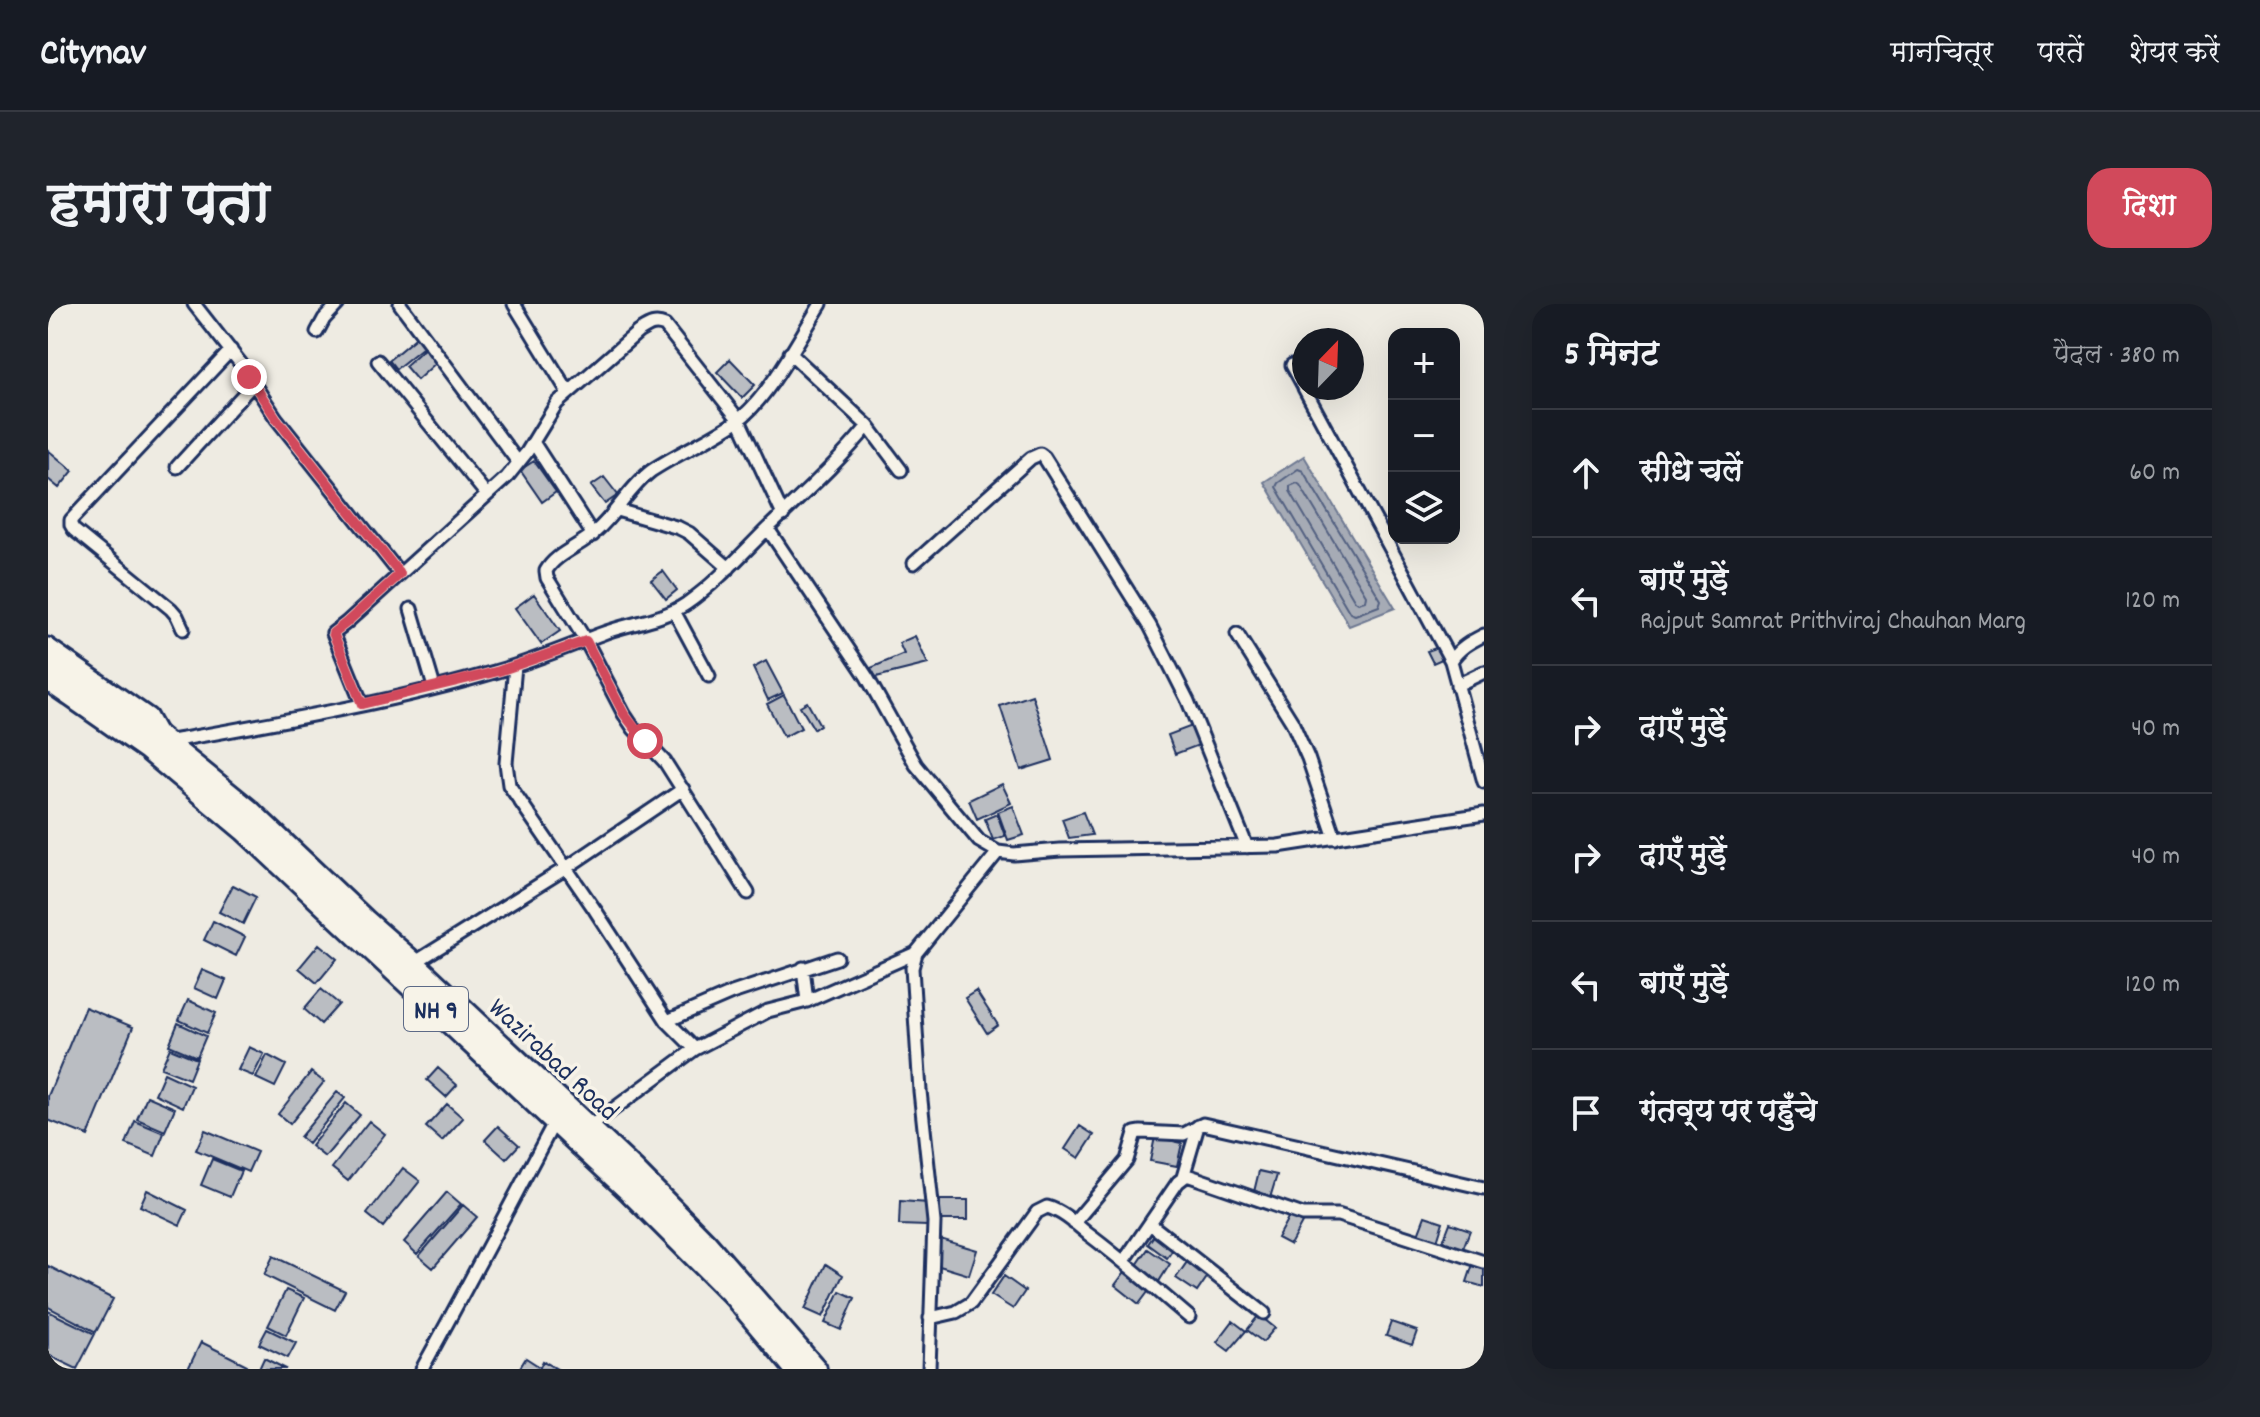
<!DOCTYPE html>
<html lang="hi">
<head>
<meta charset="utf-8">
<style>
	body { margin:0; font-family:Dekko,"Playpen Sans Deva",sans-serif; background:#20242c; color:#f1f3f6 }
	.controls { position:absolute; right:24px; top:24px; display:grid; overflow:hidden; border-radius:16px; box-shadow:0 8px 32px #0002 }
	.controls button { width:72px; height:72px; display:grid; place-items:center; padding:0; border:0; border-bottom:2px solid #363941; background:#171b24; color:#f1f3f6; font:40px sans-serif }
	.compass { position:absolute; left:1244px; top:24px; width:72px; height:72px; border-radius:50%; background:#171b24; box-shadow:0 8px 32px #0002; rotate:23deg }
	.stop { position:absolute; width:24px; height:24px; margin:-18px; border:6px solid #d1495b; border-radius:50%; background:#fff }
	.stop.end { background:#d1495b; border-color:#fff; box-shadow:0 2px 8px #0008 }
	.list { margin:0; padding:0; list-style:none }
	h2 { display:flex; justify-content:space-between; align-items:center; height:104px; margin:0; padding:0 32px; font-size:34px }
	h2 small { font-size:26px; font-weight:400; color:#9ea1a6 }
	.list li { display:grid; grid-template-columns:52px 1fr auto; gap:24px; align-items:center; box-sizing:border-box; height:128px; padding:0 32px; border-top:2px solid #363941 }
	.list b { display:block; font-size:30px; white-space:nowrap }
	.list p { margin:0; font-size:26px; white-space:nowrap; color:#9ea1a6 }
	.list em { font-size:26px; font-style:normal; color:#9ea1a6 }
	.icon { flex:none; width:44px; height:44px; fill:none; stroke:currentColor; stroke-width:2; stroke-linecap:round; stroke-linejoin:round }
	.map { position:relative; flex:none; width:1436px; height:1065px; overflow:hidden; border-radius:24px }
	header { display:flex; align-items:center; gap:48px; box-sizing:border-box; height:112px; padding:0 40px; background:#171b24; border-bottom:2px solid #363941 }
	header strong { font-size:38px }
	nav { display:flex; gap:44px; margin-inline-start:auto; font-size:28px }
	.intro { display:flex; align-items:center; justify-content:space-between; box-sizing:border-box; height:192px; padding:0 48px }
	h1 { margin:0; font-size:56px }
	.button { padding:20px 36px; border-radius:24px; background:#d1495b; color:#fff; font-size:28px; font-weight:700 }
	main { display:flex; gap:48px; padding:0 48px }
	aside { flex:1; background:#171b24; border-radius:24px; box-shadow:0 8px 32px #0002 }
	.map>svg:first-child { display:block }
	.water { fill:#a6abb5; stroke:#6e7992; stroke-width:2 }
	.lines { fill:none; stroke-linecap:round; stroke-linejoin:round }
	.shore { stroke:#536181; stroke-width:2 }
	.building { fill:#babdc2; stroke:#1b2f5e; stroke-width:2 }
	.street-casing { stroke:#1b2f5e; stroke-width:17 }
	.highway-casing { stroke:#1b2f5e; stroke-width:26 }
	.street { stroke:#f7f3e8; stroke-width:11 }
	.highway { stroke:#f7f3e8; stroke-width:20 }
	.route { stroke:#d1495b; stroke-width:10 }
	.labels { text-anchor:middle; stroke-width:7; stroke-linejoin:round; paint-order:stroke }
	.shield { fill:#f7f3e8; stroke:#5d6a87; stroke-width:2 }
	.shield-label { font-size:26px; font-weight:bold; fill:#1b2f5e }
	.street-label { font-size:28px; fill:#1b2f5e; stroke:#f7f3e8 }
</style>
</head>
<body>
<header>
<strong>Citynav</strong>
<nav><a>मानचित्र</a><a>परतें</a><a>शेयर करें</a></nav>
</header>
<div class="intro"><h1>हमारा पता</h1><a class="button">दिशा</a></div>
<main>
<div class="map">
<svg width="1436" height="1065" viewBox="0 0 1436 1065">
	<rect width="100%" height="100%" fill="#eeebe2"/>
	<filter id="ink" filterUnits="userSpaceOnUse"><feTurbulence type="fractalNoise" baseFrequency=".0125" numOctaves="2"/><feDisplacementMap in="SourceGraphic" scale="16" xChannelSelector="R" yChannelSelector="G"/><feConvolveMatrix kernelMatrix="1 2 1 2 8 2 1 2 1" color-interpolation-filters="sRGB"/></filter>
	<g filter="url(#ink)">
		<!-- water -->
		<path class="water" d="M1256,152L1347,304L1301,322L1216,178Z"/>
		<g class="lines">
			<!-- shore -->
			<path class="shore" d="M1250,165L1255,167L1333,296L1331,302L1307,311L1302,309L1228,183L1230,179Z
				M1249,179L1252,181L1318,291L1317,297L1310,299L1307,297L1242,187V182Z"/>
		</g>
		<!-- building -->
		<path class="building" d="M371,31L379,40L348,65L341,56Z
			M378,43L390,57L369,76L357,62Z
			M682,55L707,81L694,94L669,68Z
			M0,146L25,167L11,184L0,175Z
			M486,157L508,188L494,198L472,166Z
			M556,173L570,191L557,200L543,182Z
			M615,267L629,286L618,295L603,276Z
			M486,290L512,327L493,340L467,304Z
			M867,332L880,360L828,373L823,364L856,350L851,339Z
			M1388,344L1394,355L1385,359L1379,347Z
			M718,357L735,389L720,396L705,364Z
			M736,391L753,424L736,433L719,400Z
			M984,391L1005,456L973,466L952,402Z
			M759,398L772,421L766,425L752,402Z
			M1144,422L1151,441L1127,450L1120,431Z
			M954,480L963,499L929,515L921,496Z
			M965,502L976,531L960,536L950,508Z
			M1035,508L1044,531L1021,534L1014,515Z
			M949,510L957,532L945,536L937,515Z
			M185,581L208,593L195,620L171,608Z
			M165,617L197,633L188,652L156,636Z
			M271,640L289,655L269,679L251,664Z
			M154,666L178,676L170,695L146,684Z
			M273,685L291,700L273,720L256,705Z
			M928,687L950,721L939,729L917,694Z
			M140,696L168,709L159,729L131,716Z
			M37,703L85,723L40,832L0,816V792Z
			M130,719L158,732L149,753L121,741Z
			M201,743L216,750L205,772L190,766Z
			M122,744L149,755L141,775L113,764Z
			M219,751L238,761L227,783L208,774Z
			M390,764L409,781L398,793L379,776Z
			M263,768L276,778L242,820L230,810Z
			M116,769L144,782L135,803L107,790Z
			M289,788L297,794L260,840L252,833Z
			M99,792L127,804L117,827L89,815Z
			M298,799L312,811L277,853L263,842Z
			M399,800L415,814L394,837L378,823Z
			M87,817L116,829L107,852L78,840Z
			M321,817L337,830L300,877L284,864Z
			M450,822L471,841L458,855L437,836Z
			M1032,822L1046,831L1031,854L1017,845Z
			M157,826L209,848L200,868L148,846Z
			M1107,833L1134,839L1129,862L1102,857Z
			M164,855L193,867L182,893L153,881Z
			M355,864L372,877L335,923L319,910Z
			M1211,867L1229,871L1222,894L1205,892Z
			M99,886L139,906L132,921L92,902Z
			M399,888L413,900L369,950L356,938Z
			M892,896H920V916H892Z
			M852,897L881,899L879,922L851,921Z
			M415,901L429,913L385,964L371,952Z
			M1241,912L1254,919L1242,941L1229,934Z
			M1377,912L1395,918L1388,940L1369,933Z
			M1402,919L1422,926L1414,947L1394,940Z
			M1107,930L1126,944L1119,954L1100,940Z
			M892,935L929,946L921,971L885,960Z
			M1100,945L1122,960L1110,979L1087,964Z
			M225,952L297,987L287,1006L216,971Z
			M1426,957L1436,961V983L1419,978Z
			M1139,958L1160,972L1149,988L1128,974Z
			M778,960L795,971L775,1013L757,1005Z
			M0,962L65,995L48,1028L0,1003Z
			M1079,965L1103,984L1091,1000L1067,981Z
			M956,972L977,987L965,1005L943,991Z
			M238,986L256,994L238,1031L220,1022Z
			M792,987L807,994L793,1026L777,1019Z
			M0,1007L47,1030L29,1065L0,1051Z
			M1211,1011L1227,1024L1215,1038L1199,1026Z
			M1185,1017L1198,1027L1181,1047L1169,1038Z
			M1343,1018L1369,1027L1364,1041L1338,1032Z
			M219,1025L248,1039L240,1054L211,1040Z
			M153,1038L199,1061L197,1065H140Z
			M216,1054L238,1065H211Z
			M478,1054L492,1063L495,1057L509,1065H471Z"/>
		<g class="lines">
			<defs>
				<path id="street" d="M146,0L193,60L228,114L352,270
					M352,0L470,158
					M466,0L520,88
					M269,28L276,15L290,0
					M742,49L820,122L853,166
					M330,57L439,191
					M1244,61L1256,83
					M1256,84L1403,357
					M485,138L545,231
					M129,163L206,79
					M569,206L631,224L641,229L681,264
					M720,225L819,373L868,461L931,537L950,548L966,550L1012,546L1230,542L1436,510
					M866,259L983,154L992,150L996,153L1102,322L1140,397L1199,543
					M363,305L386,383
					M626,307L661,372
					M135,325L129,312L123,305L26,226L23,221V216L183,46
					M1189,330L1244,418L1260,454L1287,534
					M1436,331C1422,338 1411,344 1403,357L1436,478
					M0,340L102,411L111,427
					M467,362L458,459L461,481L547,606L619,717L647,745L540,824
					M1409,381L1436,368
					M314,400L285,329L298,319L459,173L479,148L509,99L590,28C600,22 606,17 617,22L691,116L735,211
					M118,438C229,418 342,399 450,367C485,357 519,343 553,330C580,319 613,317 638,300C668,279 692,252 718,226C753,192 789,160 820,122
					M700,589L617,458L586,425L576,410L538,337L499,274L498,267C508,249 533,242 547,228C568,210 581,184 603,167C630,149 662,136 689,117C721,94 751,34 773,0
					M366,659L518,564L635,485
					M755,664L759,697
					M619,717L684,689L789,654
					M647,745L720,707L759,697L868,649
					M1135,873L1150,822
					M1026,919L1079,856L1087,829L1093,828L1136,830L1155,820L1436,884
					M1102,920L1216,1009
					M1076,957L1130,878L1139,871L1255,911H1290L1436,958
					M882,1014L908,1008L923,999L989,908L999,903C1014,907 1028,920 1040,930C1075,956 1108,985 1141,1013
					M374,1065C420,982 463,899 508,815
					M881,1065L886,918L872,787L864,664L868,649L950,548"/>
				<path id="highway" d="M0,355L105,428L201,506L317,616L366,659L585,865L659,940L768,1065
					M0,376L99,445L196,526L581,887L685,991L747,1065"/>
			</defs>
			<!-- street casing -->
			<use href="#street" class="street-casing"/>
			<!-- highway casing -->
			<use href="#highway" class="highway-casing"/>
			<!-- street -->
			<use href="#street" class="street"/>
			<!-- highway -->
			<use href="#highway" class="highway"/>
		</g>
	</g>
	<g class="lines" filter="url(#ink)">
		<!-- route -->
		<path class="route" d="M201,73L228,114L352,270L298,319L285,329L314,400L451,367L538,337L576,410L597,437"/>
	</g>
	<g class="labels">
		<!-- shield labels -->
		<rect class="shield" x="356" y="683" width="64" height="44" rx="6"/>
		<g class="shield-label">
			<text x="388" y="714">NH 9</text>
		</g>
		<!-- street labels -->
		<g class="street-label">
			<text transform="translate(507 754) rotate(43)" y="10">Wazirabad Road</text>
		</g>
	</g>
</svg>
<div class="controls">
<button>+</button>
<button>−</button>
<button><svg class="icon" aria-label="layers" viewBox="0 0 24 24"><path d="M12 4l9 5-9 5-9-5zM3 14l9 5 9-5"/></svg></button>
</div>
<svg class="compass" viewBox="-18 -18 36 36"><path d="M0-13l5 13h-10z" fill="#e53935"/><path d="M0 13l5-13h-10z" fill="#9ea1a6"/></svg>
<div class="stop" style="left:597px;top:437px"></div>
<div class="stop end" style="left:201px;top:73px"></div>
</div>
<aside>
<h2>5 मिनट<small>पैदल · 380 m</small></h2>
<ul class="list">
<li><svg class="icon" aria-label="ahead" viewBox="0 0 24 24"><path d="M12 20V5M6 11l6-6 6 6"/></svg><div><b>सीधे चलें</b></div><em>60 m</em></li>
<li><svg class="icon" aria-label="left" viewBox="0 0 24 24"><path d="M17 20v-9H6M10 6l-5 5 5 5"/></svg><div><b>बाएँ मुड़ें</b><p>Rajput Samrat Prithviraj Chauhan Marg</p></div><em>120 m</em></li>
<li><svg class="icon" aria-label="right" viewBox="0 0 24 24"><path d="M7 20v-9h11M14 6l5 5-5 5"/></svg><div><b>दाएँ मुड़ें</b></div><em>40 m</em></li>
<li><svg class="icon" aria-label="right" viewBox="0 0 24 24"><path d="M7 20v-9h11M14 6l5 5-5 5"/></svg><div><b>दाएँ मुड़ें</b></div><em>40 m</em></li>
<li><svg class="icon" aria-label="left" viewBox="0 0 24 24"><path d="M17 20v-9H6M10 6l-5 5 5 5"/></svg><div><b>बाएँ मुड़ें</b></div><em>120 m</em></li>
<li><svg class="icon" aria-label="arrive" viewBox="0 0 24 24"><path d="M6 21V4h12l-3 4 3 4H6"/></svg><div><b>गंतव्य पर पहुँचे</b></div></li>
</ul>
</aside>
</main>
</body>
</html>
